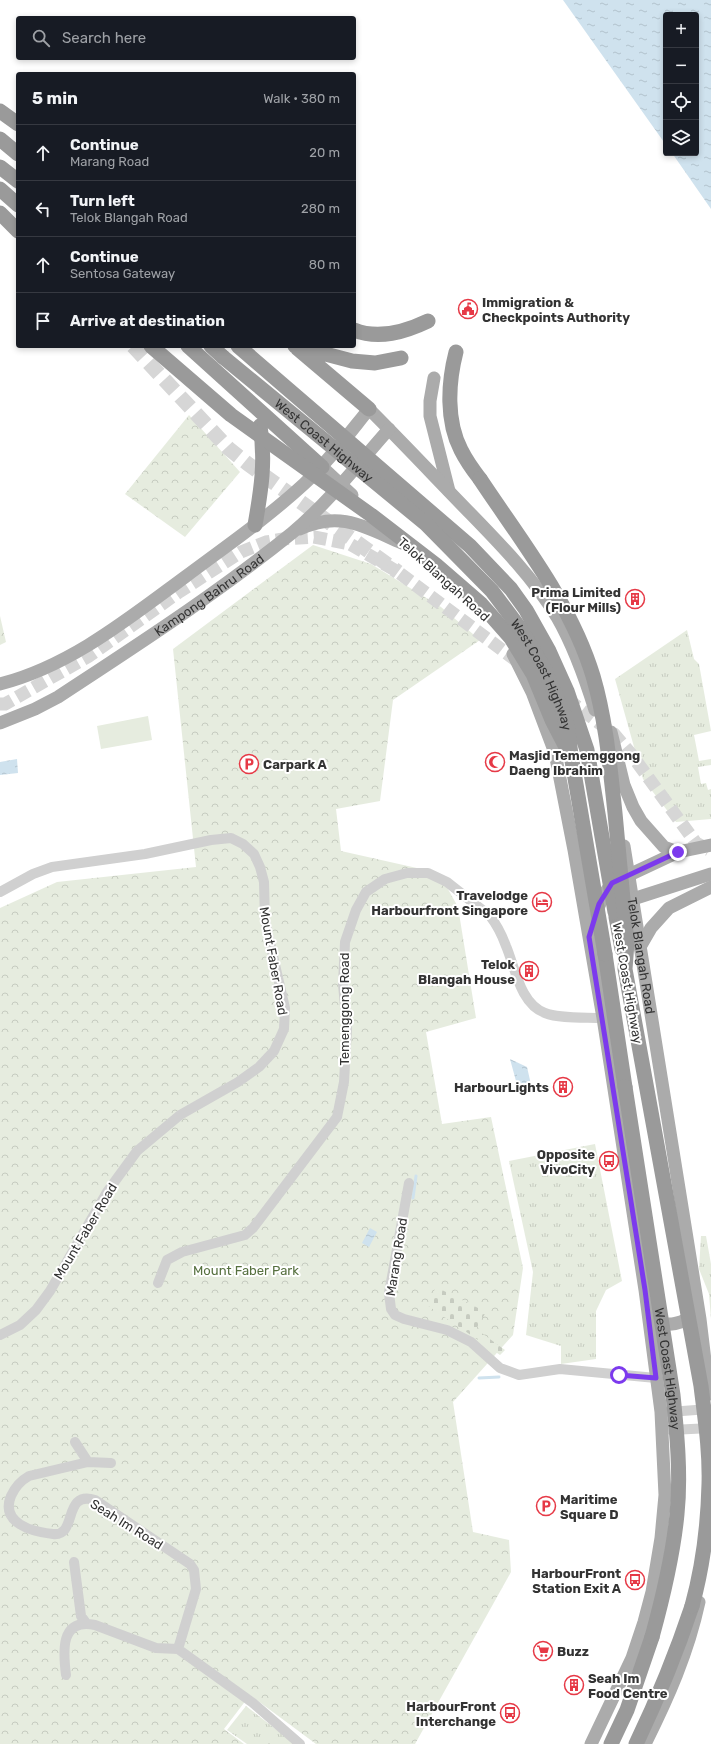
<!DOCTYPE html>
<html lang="en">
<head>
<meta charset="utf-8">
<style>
	body { margin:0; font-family:Rubik,sans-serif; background:#242831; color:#f1f3f6 }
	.controls { position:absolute; right:12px; top:12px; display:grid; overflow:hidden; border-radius:4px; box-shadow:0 2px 6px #0003 }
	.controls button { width:36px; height:36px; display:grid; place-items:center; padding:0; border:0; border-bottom:1px solid #363941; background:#171b24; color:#f1f3f6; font:20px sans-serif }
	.stop { position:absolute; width:12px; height:12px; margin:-9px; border:3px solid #7c3aed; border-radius:50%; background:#fff }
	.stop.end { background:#7c3aed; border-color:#fff; box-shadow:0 1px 4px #0008 }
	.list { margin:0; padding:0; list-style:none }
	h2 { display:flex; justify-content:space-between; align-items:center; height:52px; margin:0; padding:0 16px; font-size:17px }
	h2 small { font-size:13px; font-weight:400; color:#9ea1a6 }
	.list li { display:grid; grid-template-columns:26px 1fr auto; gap:12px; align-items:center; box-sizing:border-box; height:56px; padding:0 16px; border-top:1px solid #363941 }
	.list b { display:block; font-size:15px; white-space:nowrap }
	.list p { margin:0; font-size:13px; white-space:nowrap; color:#9ea1a6 }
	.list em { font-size:13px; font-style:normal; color:#9ea1a6 }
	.icon { flex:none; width:22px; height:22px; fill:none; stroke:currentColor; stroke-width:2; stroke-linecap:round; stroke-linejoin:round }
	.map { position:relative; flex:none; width:711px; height:1744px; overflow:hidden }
	.search { position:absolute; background:#171b24; box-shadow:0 2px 6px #0003; left:16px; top:16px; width:340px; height:44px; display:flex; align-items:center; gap:10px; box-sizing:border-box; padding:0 14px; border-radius:4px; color:#9ea1a6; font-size:15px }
	.panel { position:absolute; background:#171b24; box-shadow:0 2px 6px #0003; left:16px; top:72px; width:340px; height:276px; border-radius:4px }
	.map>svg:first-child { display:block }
	.grass { fill:url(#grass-tufts) }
	.forest { fill:url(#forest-crowns) }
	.cemetery { fill:url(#cemetery-stones) }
	.pitch { fill:#e6ecdf }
	.water { fill:url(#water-ripples) }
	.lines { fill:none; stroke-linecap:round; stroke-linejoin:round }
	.stream { stroke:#cfe2ee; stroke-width:3 }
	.major-tunnel { stroke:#d6d6d6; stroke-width:13; stroke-dasharray:13 6; stroke-linecap:butt }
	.highway-tunnel { stroke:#d6d6d6; stroke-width:15; stroke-dasharray:15 8; stroke-linecap:butt }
	.minor { stroke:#d0d0d0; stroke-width:10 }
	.major { stroke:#ababab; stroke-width:13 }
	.highway { stroke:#9a9a9a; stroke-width:15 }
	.highway-bridge { stroke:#9a9a9a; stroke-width:15 }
	.route { stroke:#7c3aed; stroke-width:5 }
	.labels { text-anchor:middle; stroke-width:4; stroke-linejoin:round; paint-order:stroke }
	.poi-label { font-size:13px; font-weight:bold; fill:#333; stroke:#fff; text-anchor:end }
	.street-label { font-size:13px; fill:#333; stroke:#fff }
	.park-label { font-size:13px; fill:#56703f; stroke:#fff }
</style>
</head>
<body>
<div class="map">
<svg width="711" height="1744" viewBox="0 0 711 1744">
	<defs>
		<pattern id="grass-tufts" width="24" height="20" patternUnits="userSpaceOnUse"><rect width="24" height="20" fill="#e6ecdf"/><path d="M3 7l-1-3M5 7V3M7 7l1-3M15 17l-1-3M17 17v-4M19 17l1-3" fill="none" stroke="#c6cbc0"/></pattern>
		<pattern id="forest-crowns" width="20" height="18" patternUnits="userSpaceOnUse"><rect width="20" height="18" fill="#e6ecdf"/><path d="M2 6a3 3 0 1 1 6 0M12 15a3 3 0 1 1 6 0" fill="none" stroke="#c6cbc0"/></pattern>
		<pattern id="cemetery-stones" width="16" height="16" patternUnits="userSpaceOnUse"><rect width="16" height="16" fill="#e6ecdf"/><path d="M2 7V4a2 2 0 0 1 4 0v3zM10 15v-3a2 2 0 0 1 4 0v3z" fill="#c6cbc0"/></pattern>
		<pattern id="water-ripples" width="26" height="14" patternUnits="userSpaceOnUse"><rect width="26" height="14" fill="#cfe2ee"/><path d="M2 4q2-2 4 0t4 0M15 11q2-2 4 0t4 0" fill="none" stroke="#b2c2cd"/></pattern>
	</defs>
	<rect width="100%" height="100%" fill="#fff"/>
	<!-- grass -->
	<path class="grass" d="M687,630L694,659L699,664L711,731L694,735L699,761L711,759V765L698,767L701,784L706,783L708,790L711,789V819L676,822L643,779L615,679Z
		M595,1144L622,1281L606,1290L596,1311V1359L561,1364V1346L526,1335L533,1272L509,1161Z
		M701,1236H706L711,1264V1319L709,1294L699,1269Z
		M246,1706L295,1744H247L227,1730Z"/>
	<!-- forest -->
	<path class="forest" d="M189,415L240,472L185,537L125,494Z
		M313,545L371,564L441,607L480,640L393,700L380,801L336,809L341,851L439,873L458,907L476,1018L426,1032L442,1124L491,1117L523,1268L513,1335L453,1402L473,1532L509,1540L511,1572L415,1744H316L250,1695L224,1729L244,1744H0V908L57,882L196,867L173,649Z
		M0,616L6,642L0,645Z"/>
	<!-- cemetery -->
	<path class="cemetery" d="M436,1287L486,1312L476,1329L505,1350L500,1355L427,1305Z"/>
	<!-- pitch -->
	<path class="pitch" d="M148,716L152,740L101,749L97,726Z"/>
	<!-- water -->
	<path class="water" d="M563,0H711V209L672,153H696V15H666V145Z
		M17,759L18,773L0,775V762Z
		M510,1059L527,1067L532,1089L519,1092Z
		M370,1228L377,1232L369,1247L362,1243Z"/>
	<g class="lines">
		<!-- stream -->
		<path class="stream" d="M413,1198L416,1176
			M479,1378L499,1377"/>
		<!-- major-tunnel -->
		<path class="major-tunnel" d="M567,699L614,734L631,754L696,843L709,850
			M0,704H5L89,656L179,592L241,552L266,542L283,539L314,537L350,544L398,572L521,664"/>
		<!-- highway-tunnel -->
		<path class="highway-tunnel" d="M133,346L228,448L248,464L398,572"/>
		<!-- minor -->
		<path class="minor" d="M0,892L33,874L52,867L145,854L211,840L231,838L243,844L254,854L260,867L264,882L265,921L285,1008L284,1029L274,1051L259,1067L238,1082L180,1115L137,1151L107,1192L50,1291L36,1310L20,1325L0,1335
			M409,1183L389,1293L391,1309L395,1315L404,1319L447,1330L471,1342L500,1368L519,1375L560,1369L656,1378
			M158,1283L167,1260L182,1252L245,1235L253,1228L337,1117L344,1082L347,1029L343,984L345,942L356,910L366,892L385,879L407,873H428L447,882L490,916C497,925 502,935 506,946C515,967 520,1004 545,1013C560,1019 586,1017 603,1018
			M669,1412L709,1409
			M671,1430L711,1428
			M75,1442L88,1462
			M111,1463L88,1462L29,1476C20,1481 15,1487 11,1496C0,1523 32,1532 53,1534C78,1537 62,1490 95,1500L190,1564L194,1570L196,1589L178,1649
			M74,1562L81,1616L86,1623
			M66,1675C63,1651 60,1618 95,1625L156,1648L178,1649L253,1703L300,1744"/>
		<!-- major -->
		<g class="major">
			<path d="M434,378L430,401V416L449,491"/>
			<path d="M322,467L352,495"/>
			<path d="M300,529C340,510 365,527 402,543"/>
			<path d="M513,654L532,692L555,753L574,850L603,1018L645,1290L661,1412L665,1495L661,1538L652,1592L644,1622L632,1658L591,1744"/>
			<path d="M0,684C70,666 128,619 185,577C225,547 267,518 304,484C328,462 348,435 369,409C402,442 433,475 465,508C498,542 532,576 557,617C572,643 586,681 595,710"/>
			<path id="s1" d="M0,723L35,709L58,697C137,645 218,593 292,533C328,503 358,464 389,429"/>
			<path d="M611,732L624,785L633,807L641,821L664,847L678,852"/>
			<path id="s2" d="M624,846L700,1319L709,1394"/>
			<path d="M625,900L633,899L711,874"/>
			<path d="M596,912L605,893L612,883L678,852L711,845"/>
			<path d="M640,947L651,928L669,908L711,887"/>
			<path d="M654,1318C664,1329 687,1324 694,1311"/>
			<path d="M645,1744C668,1698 688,1653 699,1602"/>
		</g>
		<!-- highway -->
		<path class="highway" d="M0,111L18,124
			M0,139L18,154
			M0,167L18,181
			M0,189L18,205
			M0,213L18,231
			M354,330C379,340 405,332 428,321
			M188,346L322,467
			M211,346L223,357
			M295,346L352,361L375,363L401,358
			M297,348L369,409
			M456,352C448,383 446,421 461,450C466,460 473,470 480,479
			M255,525C261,491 266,460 260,426
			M616,917L622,949
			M605,954L625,1087
			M611,1744L627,1710L652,1637
			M636,1744C658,1698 676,1654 692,1606"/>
		<!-- highway-bridge -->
		<g class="highway-bridge">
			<path d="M151,346L231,415L371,515L436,565L481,604L511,638L533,674L552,720L566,747"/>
			<path d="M238,346L470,546L511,589L526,610L549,651L567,691L587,750L615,912"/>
			<path id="s3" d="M223,357L426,524L492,591L522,631L544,668L564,714L568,731L571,755L605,954"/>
			<path d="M480,479C521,541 571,603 593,676C606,720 610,767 615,813C619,856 623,900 627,943L625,969L701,1386C705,1419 710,1451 709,1484C708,1525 703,1566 692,1606"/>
			<path id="s4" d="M625,1087L673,1395C677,1434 681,1475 677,1514C673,1556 663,1597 652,1637"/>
		</g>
	</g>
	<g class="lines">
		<!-- route -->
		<path class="route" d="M619,1375L656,1378L645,1290L589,937L599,904L612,883L678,852"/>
	</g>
	<!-- icons -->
	<defs>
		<symbol id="civic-ring" viewBox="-11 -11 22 22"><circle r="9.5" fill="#fff" stroke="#e63946" stroke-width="1.5"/><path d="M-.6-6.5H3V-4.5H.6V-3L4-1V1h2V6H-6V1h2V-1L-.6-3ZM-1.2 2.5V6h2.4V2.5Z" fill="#e63946"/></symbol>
		<symbol id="building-ring" viewBox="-11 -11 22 22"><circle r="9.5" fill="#fff" stroke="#e63946" stroke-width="1.5"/><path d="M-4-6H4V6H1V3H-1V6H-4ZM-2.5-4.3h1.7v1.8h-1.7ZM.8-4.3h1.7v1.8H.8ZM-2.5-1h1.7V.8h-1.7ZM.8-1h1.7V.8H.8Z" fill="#e63946"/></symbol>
		<symbol id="mosque-ring" viewBox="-11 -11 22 22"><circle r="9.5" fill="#fff" stroke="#e63946" stroke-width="1.5"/><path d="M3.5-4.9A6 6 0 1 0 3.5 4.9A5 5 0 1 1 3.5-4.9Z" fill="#e63946"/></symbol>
		<symbol id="parking-ring" viewBox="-11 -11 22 22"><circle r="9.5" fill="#fff" stroke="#e63946" stroke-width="1.5"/><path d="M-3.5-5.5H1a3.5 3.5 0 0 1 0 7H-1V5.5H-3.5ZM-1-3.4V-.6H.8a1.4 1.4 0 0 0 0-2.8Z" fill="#e63946"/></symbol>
		<symbol id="hotel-ring" viewBox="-11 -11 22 22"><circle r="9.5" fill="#fff" stroke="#e63946" stroke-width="1.5"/><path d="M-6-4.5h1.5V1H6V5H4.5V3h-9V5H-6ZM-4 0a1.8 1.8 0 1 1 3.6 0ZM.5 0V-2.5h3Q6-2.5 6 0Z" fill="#e63946"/></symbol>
		<symbol id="bus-ring" viewBox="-11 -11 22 22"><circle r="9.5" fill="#fff" stroke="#e63946" stroke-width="1.5"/><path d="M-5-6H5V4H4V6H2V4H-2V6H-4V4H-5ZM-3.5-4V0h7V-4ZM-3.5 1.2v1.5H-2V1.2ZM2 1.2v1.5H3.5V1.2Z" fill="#e63946"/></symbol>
		<symbol id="supermarket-ring" viewBox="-11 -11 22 22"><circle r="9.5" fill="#fff" stroke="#e63946" stroke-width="1.5"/><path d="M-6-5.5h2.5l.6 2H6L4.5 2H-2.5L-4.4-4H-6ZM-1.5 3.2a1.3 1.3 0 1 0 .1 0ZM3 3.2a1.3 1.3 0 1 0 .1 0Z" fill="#e63946"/></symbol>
	</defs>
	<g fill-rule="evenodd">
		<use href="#civic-ring" x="457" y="298" width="22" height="22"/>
		<use href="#building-ring" x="624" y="588" width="22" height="22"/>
		<use href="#mosque-ring" x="484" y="751" width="22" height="22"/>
		<use href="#parking-ring" x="238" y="753" width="22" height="22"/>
		<use href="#hotel-ring" x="531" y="891" width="22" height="22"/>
		<use href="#building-ring" x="518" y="960" width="22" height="22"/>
		<use href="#building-ring" x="552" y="1076" width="22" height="22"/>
		<use href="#bus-ring" x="598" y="1150" width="22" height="22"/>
		<use href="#parking-ring" x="535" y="1495" width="22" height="22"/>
		<use href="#bus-ring" x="624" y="1569" width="22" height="22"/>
		<use href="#supermarket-ring" x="532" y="1640" width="22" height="22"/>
		<use href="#building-ring" x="563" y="1674" width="22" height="22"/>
		<use href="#bus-ring" x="499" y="1702" width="22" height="22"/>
	</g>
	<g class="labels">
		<!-- poi labels -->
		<g class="poi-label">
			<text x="482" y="307" text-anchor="start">Immigration &amp;<tspan x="482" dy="15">Checkpoints Authority</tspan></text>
			<text x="621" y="597">Prima Limited<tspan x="621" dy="15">(Flour Mills)</tspan></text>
			<text x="509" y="760" text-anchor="start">Masjid Tememggong<tspan x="509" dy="15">Daeng Ibrahim</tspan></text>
			<text x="263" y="769" text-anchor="start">Carpark A</text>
			<text x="528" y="900">Travelodge<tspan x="528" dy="15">Harbourfront Singapore</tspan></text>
			<text x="515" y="969">Telok<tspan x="515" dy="15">Blangah House</tspan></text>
			<text x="549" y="1092">HarbourLights</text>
			<text x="595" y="1159">Opposite<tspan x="595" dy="15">VivoCity</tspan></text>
			<text x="560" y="1504" text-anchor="start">Maritime<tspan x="560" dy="15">Square D</tspan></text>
			<text x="621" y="1578">HarbourFront<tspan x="621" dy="15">Station Exit A</tspan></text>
			<text x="557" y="1656" text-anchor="start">Buzz</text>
			<text x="588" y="1683" text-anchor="start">Seah Im<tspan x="588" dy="15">Food Centre</tspan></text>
			<text x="496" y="1711">HarbourFront<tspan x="496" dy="15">Interchange</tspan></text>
		</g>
		<!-- street labels -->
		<g class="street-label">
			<text dy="5" stroke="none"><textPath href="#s3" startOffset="131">West Coast Highway</textPath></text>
			<text transform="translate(444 579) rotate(42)" y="5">Telok Blangah Road</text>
			<text dy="5" stroke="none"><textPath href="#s1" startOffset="246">Kampong Bahru Road</textPath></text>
			<text dy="5" stroke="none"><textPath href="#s3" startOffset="455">West Coast Highway</textPath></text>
			<text dy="5" stroke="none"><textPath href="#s2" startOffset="111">Telok Blangah Road</textPath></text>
			<text transform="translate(274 961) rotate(80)" y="5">Mount Faber Road</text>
			<text transform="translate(628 983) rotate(80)" y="5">West Coast Highway</text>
			<text transform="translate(344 1009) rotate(-90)" y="5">Temenggong Road</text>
			<text transform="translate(85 1231) rotate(-59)" y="5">Mount Faber Road</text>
			<text transform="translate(396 1257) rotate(-81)" y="5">Marang Road</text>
			<text dy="5" stroke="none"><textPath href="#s4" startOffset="285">West Coast Highway</textPath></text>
			<text transform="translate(127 1524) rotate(32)" y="5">Seah Im Road</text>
		</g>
		<!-- park labels -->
		<g class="park-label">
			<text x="246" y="1275">Mount Faber Park</text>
		</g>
	</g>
</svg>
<div class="controls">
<button>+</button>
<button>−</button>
<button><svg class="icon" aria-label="locate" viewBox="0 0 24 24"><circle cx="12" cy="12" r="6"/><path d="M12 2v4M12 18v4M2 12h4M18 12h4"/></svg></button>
<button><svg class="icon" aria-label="layers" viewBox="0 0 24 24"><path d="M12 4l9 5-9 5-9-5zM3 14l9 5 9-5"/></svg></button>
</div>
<div class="stop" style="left:619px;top:1375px"></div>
<div class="stop end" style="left:678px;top:852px"></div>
<div class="search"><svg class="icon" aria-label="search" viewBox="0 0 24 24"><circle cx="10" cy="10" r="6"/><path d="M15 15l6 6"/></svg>Search here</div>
<section class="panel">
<h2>5 min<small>Walk · 380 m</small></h2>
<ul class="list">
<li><svg class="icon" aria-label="ahead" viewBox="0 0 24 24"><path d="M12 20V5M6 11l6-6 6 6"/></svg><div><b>Continue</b><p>Marang Road</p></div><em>20 m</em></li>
<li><svg class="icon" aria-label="left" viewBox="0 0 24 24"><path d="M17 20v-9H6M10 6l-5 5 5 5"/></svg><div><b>Turn left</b><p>Telok Blangah Road</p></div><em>280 m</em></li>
<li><svg class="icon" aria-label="ahead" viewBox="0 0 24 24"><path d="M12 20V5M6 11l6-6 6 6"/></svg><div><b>Continue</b><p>Sentosa Gateway</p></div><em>80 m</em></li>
<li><svg class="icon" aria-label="arrive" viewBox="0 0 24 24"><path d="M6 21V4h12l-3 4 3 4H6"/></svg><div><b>Arrive at destination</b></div></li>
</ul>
</section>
</div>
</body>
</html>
